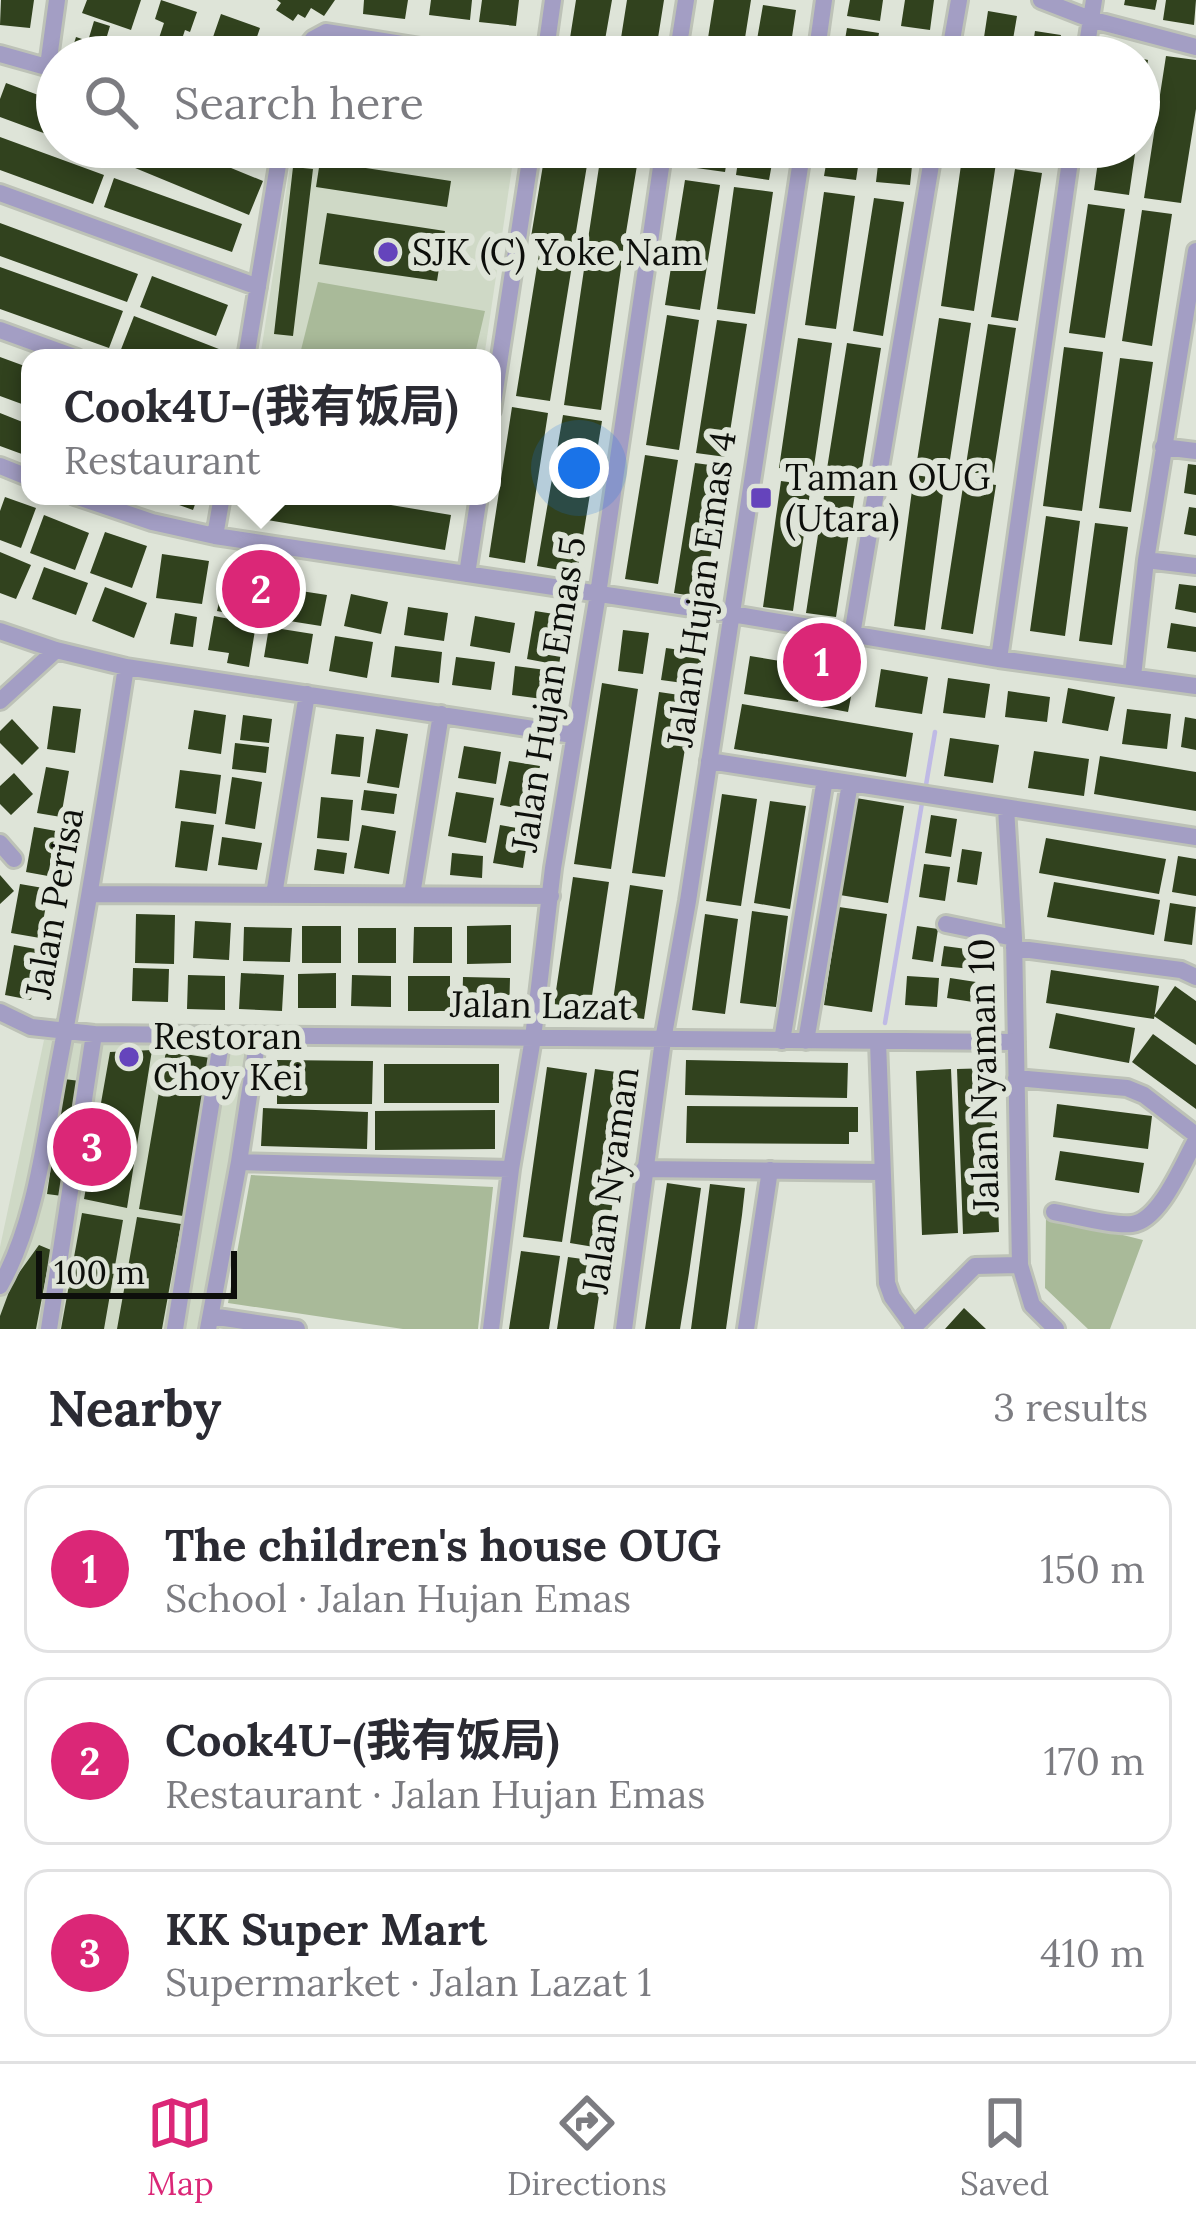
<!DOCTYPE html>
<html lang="en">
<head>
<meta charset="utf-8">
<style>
	body { margin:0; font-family:Lora,"Noto Sans SC",serif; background:#f2f2f3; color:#2b2b33 }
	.scale { position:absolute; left:36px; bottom:30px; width:201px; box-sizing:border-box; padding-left:12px; border:6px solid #0d0f0b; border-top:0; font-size:33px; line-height:42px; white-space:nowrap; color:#0d0f0b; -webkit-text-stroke:9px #dee4d8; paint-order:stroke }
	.you { position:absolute; left:579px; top:468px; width:42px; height:42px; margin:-30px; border:9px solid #fff; border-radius:50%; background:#1a73e8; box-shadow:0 0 0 18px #1a73e833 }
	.badge { display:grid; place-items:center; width:78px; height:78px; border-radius:50%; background:#db2777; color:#fff; font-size:39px; font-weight:700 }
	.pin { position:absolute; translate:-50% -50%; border:6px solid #fff; box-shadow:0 3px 12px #0006 }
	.popup { position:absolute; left:21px; top:349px; width:480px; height:156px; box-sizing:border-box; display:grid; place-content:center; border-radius:24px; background:#fff; filter:drop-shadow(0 3px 9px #0005); font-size:39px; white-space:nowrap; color:#7c7c81 }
	.popup b { font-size:45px; color:#2b2b33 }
	.popup::after { content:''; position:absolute; left:50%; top:100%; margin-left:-24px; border:24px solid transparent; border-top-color:#fff }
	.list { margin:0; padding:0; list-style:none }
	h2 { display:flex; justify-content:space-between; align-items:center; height:156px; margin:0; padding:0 48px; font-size:51px }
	h2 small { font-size:39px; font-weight:400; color:#7c7c81 }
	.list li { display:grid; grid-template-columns:78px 1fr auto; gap:36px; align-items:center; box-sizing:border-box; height:168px; margin:0 24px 24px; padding:0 24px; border:3px solid #e1e1e2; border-radius:24px }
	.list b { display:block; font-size:45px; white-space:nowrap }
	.list p { margin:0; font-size:39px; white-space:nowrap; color:#7c7c81 }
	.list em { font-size:39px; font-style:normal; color:#7c7c81 }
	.icon { flex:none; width:66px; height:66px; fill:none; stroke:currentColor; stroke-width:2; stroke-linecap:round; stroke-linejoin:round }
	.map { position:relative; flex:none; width:1196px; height:1329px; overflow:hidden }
	.search { position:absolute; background:#fff; box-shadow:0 6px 18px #0003; left:36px; right:36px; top:36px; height:132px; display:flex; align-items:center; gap:30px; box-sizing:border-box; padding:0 42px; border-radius:66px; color:#7c7c81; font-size:45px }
	.sheet { height:732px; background:#fff }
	nav { display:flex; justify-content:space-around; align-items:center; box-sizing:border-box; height:168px; border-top:3px solid #e1e1e2; background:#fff; font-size:33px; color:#7c7c81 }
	nav a { display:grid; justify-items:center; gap:6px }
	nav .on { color:#db2777 }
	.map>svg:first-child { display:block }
	.built { fill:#cfd9c6 }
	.green { fill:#a9ba99 }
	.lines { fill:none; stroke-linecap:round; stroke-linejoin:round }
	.stream { stroke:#bfbae5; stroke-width:4.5 }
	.building { fill:#31421e }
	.minor-casing { stroke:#bdc2b7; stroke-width:22 }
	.minor { stroke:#a39ec4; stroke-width:16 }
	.poi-dot { fill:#6544bc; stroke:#dee4d8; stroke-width:4.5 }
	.labels { text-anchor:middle; stroke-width:12; stroke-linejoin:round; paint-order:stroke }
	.poi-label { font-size:36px; fill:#0d0f0b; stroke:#dee4d8; text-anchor:start }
	.street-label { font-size:36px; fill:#0d0f0b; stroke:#dee4d8 }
</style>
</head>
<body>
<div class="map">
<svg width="1196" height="1329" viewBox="0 0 1196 1329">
	<rect width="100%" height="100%" fill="#dee4d8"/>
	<!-- built -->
	<path class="built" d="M293,147H515L484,358H260Z
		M44,1040L238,1043L237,1049L251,1050L197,1329H0V1247Z"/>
	<!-- green -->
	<path class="green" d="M318,282L485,311L474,358H299Z
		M251,1175L493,1187L478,1329H403L228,1303Z
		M1046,1216L1143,1240L1110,1329H1088L1045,1288Z"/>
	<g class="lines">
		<!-- stream -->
		<path class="stream" d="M926,785L935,732
			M885,1023L922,803"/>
	</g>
	<!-- building -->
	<path class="building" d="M1,0H34L30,28L0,25Z
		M87,0H141L131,30L82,13Z
		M161,0L197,12L190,32L185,30L180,45L159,38L164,23L155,19Z
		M277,0H335L324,16L311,8L305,18L298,14L293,21L276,10L281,3Z
		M364,0H408L405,19L363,14Z
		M431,0H472L470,20L429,15Z
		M482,0H519L516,26L479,22Z
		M576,0H612L602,57H567Z
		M627,0H664L655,57H618Z
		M714,0H751L742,57H705Z
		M850,0H883L880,21L847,16Z
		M905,0H934L930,30L901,26Z
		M1125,0H1157L1155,10L1124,5Z
		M1166,0H1196L1194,25L1163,20Z
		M763,5L796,10L789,57H754Z
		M988,11L1017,16L1010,57H981Z
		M221,14L260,28L250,57H225L230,43L213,37Z
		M94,21L110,26L104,46L119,51L117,57H83L71,53L76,37L88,41Z
		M847,28L879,33L875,57H842Z
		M1035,31L1061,35L1058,57H1031Z
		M893,36L927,39L925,57H891Z
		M155,41L170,46L166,57H149Z
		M1166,56L1196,60V109L1181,203L1144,198Z
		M1139,58L1148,60L1142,102H1139Z
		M6,83L57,102V138L0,117V99Z
		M0,137L104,175L93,204L0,170Z
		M82,147H114L110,158Z
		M130,147H180L263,181L249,215L123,163Z
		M341,147H458L454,168L341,149Z
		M546,147H590L574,244L531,237Z
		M602,147H640L623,251L587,246Z
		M692,147H729L725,172L689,167Z
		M740,147H775L769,180L736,175Z
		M829,147H861L856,180L824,176Z
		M880,147H914L910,185L876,182Z
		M966,147H995L994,156L965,152Z
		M1017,147H1043L1041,164L1015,161Z
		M1100,147H1136L1129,195L1094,190Z
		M962,158L996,163L974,311L941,306Z
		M320,161L451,181L447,207L316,187Z
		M293,167L313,169L293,336L274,334Z
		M1015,169L1042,173L1018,321L991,317Z
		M114,178L242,224L232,252L104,207Z
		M685,180L720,185L700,310L665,305Z
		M734,187L773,192L755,314L717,309Z
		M824,192L855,196L836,329L805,325Z
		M874,198L904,202L883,336L853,331Z
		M1088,204L1125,209L1105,338L1069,333Z
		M1142,210L1172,214L1152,346L1122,341Z
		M327,213L445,231L437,281L319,264Z
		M0,223L138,274L127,302L0,256Z
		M540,248L574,253L550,401L516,396Z
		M586,256L622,261L601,410L564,405Z
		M0,267L123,311L109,348L0,309Z
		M152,276L228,305L216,336L140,307Z
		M667,315L699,320L679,450L646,445Z
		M134,316L224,351L221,358H136L120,352Z
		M939,318L971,323L949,466L917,461Z
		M717,320L747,324L726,457L696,453Z
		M988,324L1016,328L993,476L965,471Z
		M798,338L832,343L813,473L779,468Z
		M847,343L881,348L860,480L826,475Z
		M1064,347L1103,352L1082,511L1043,506Z
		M0,357L30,368V407L0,396Z
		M1120,358L1153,362L1131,512L1099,508Z
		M512,407L548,413L525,563L489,557Z
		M0,413L30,425V457L0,446Z
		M563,415L602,421L577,573L537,566Z
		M645,455L678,460L658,584L625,579Z
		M695,463L725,467L704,598L674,593Z
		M1188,464L1196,465V495L1184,493Z
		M914,475L945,479L925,630L894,626Z
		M964,480L996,485L973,634L941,629Z
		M781,481L811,485L793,611L763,607Z
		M826,483L856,487L836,617L806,613Z
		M154,496H198L193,510Z
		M253,496H337L451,515L445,550L249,517Z
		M5,497L36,508L21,548L0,540V511Z
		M1189,507L1196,508V536L1184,534Z
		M44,515L89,533L75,570L30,553Z
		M1046,516L1080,521L1065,636L1030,631Z
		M1095,523L1128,527L1112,645L1079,641Z
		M105,532L147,546L132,588L90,573Z
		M0,552L31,565L16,599L0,593Z
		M162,554L209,561L202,604L156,598Z
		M44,567L88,583L76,615L32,599Z
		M225,577L265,586L258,619L217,611Z
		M1179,584L1196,586V613L1175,609Z
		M105,587L147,603L134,638L92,621Z
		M288,589L327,595L321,626L283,620Z
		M351,594L388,602L381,634L344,626Z
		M408,607L448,613L444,641L404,635Z
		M535,611L567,616L559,665L527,659Z
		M175,613L197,617L193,647L170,644Z
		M214,616L256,624L249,667L227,663L229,653L208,650Z
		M475,616L515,623L510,653L470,646Z
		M1171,623L1196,627V652L1167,648Z
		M269,627L313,634L308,664L264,657Z
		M623,630L649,633L643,674L618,671Z
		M335,636L373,642L367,678L329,671Z
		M395,646L442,652L439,683L391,677Z
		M666,648L702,653L698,685L661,680Z
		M750,656L804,665L798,702L744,694Z
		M456,657L495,662L491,690L452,685Z
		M813,658L857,666L848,712L805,704Z
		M515,666L554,671L550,700L512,695Z
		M881,669L928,677L922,714L875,707Z
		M948,678L990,684L985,718L943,713Z
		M602,683L638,689L611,869L574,864Z
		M1068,688L1115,697L1108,731L1062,723Z
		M1008,691L1050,697L1047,722L1005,717Z
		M659,692L693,697L665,877L632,873Z
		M742,704L913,733L906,777L734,749Z
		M53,706L81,709L75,753L47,749Z
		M1127,709L1171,714L1167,749L1122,744Z
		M194,710L226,715L221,754L188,749Z
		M243,715L272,719L269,743L240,740Z
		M1185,717L1196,719V750L1181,747Z
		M12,719L39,748L22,765L0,743V731Z
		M376,729L408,734L399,788L367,783Z
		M336,734L364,737L360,777L331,774Z
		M950,738L999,745L993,783L944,776Z
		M235,743L269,747L266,773L232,769Z
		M464,746L501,752L496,784L458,778Z
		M1034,751L1089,759L1084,796L1028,788Z
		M1100,756L1196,772V811L1094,794Z
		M509,761L540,766L531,811L500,805Z
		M46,767L69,771L61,817L37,813Z
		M180,770L221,775L216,814L175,808Z
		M14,773L33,794L11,815L0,804V786Z
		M232,777L262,782L255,829L225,824Z
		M364,790L397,794L394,814L361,810Z
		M456,792L494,798L486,843L448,836Z
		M722,794L757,799L741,906L706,901Z
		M321,797L353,800L349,841L317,838Z
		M856,798L904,806L888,903L840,895Z
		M770,801L806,806L790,909L754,903Z
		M931,815L957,819L951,857L925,853Z
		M181,821L214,825L207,871L175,867Z
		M362,825L396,831L389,874L354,868Z
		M500,825L529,830L523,868L493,863Z
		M34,827L56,831L48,876L26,872Z
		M222,837L262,843L257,870L218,865Z
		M1046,838L1166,859L1159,894L1039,873Z
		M317,849L347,853L344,874L314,870Z
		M962,849L982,852L977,885L957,882Z
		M452,853L483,856L482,878L450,875Z
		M1178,856L1196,859V896L1172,892Z
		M924,864L950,867L945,901L919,897Z
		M0,875L14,891L0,904Z
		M573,877L609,882L590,1009L554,1004Z
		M1054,882L1160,900L1154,935L1047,917Z
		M20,884L49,889L40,938L11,933Z
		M630,885L663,890L644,1019L611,1014Z
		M1170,903L1196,907L1192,945L1164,941Z
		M839,907L887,914L872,1012L824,1005Z
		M752,911L788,916L776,1007L740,1003Z
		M136,914L175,915L174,964L135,963Z
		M705,914L738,919L725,1014L692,1010Z
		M195,921L231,923L229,960L193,958Z
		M511,925V963L467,964V926Z
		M302,926H341V963H302Z
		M917,926L938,929L933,962L912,959Z
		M244,927L292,928L290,962L243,961Z
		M414,927H452V963H413Z
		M358,928H396V963H358Z
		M14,945L41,950L31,1000L5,995Z
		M944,946L974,950L972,969L941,966Z
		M133,968L169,969L168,1002L132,1001Z
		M1051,970L1159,986L1154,1019L1046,1003Z
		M241,973L284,975L282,1011L239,1009Z
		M336,973V1008H298V974Z
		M188,975L225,976V1010L187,1009Z
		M352,975L391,976V1007L351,1006Z
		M408,976H450V1011H408Z
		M907,976L939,978L937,1007L905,1005Z
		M463,977L510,978L509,1016H462Z
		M950,978L989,984L986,1004L947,998Z
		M1175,986L1196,1001V1045L1154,1016Z
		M1056,1013L1135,1028L1129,1063L1049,1048Z
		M1153,1034L1196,1065V1109L1132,1062Z
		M152,1050L127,1208L84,1199L110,1052Z
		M166,1051L210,1058L183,1216L139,1209Z
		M277,1060L373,1061L372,1104H277Z
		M686,1060L848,1063L847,1098L685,1095Z
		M384,1064H499V1103H384Z
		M547,1067L587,1073L562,1242L523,1237Z
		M993,1068L999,1232L963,1234L957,1069Z
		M595,1069L631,1074L606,1249L570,1243Z
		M951,1069L958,1233L922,1235L916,1071Z
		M64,1079L80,1081L62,1196L47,1194Z
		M1057,1104L1152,1116L1148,1149L1053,1137Z
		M687,1106L858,1107V1132H849V1144L686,1143Z
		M263,1108L368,1112L367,1149L261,1146Z
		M495,1110V1149L375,1150V1111Z
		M1060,1151L1144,1163L1139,1193L1055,1180Z
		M667,1183L701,1188L689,1273L680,1329H645Z
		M710,1184L745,1188L742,1215L726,1329H691Z
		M82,1213L123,1220L104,1329H61Z
		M137,1217L181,1224L162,1329H117Z
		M39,1245L51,1250L36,1329H0V1316L13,1281Z
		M521,1251L560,1256L549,1329H509Z
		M568,1257L604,1262L594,1329H557Z
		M964,1308L986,1329H945Z"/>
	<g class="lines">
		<defs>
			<path id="minor" d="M1041,0L1090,19L1196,47
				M0,54L57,70
				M298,57L313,39L326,32L484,57
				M545,57L553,0
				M677,57L686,0
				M816,57L824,0
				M949,57L959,0
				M1085,57L1094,0
				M48,66L57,0
				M255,147L279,156
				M0,193L258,287
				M0,330L77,358
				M246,358L281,147
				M492,410L532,147
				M1163,447L1196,451
				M0,466L30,478
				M75,496L152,522L215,536L732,614L999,659L1196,686
				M215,536L222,496
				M1146,560L1196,566
				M467,574L479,496
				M0,631L56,650L126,667L573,735
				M852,635L934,147
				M999,659L1072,147
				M1133,676L1146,560L1196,251
				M0,701L56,650
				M709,761L1196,837
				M1006,808L1014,938L1020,1265L1032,1305L1056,1329
				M0,843L14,859
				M90,894L551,896
				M274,895L307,694
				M412,895L441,714
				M946,924L1014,938
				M1014,948L1181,970L1196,977
				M0,1012L31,1027L94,1034L1016,1042
				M782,1041L825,779
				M806,1041L850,783
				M878,1042L887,1283L892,1297L914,1327
				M1016,1078L1127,1088L1144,1095L1196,1135
				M239,1162L511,1169
				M644,1169L881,1172
				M1054,1212C1077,1216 1111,1226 1132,1224C1160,1221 1183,1163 1196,1140
				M0,1286C35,1225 44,1143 57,1074C83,939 105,803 126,667
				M211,1316L297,1329
				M49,1329L94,1034
				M175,1329L222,1037
				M208,1329L239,1162L258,1037
				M491,1329L511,1169L533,1038L553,868L598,594L664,147
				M624,1329L663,1040L688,901L803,147
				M746,1329L770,1170
				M912,1329L975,1266L1020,1265"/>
		</defs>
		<!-- minor casing -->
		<use href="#minor" class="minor-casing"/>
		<!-- minor -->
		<use href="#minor" class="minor"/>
	</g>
	<!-- markers -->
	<g class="poi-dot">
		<circle cx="388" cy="252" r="12"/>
		<rect x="749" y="486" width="24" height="24" rx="6"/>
		<circle cx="129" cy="1057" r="12"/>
	</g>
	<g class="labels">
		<!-- poi labels -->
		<g class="poi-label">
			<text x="412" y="265">SJK (C) Yoke Nam</text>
			<text x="785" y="490">Taman OUG<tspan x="785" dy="41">(Utara)</tspan></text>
			<text x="153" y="1049">Restoran<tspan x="153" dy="41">Choy Kei</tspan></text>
		</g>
		<!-- street labels -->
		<g class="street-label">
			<text transform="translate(701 589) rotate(-82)" y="13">Jalan Hujan Emas 4</text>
			<text transform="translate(548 694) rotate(-81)" y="13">Jalan Hujan Emas 5</text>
			<text transform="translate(54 903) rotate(-80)" y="13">Jalan Perisa</text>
			<text transform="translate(541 1005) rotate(1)" y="13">Jalan Lazat</text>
			<text transform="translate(983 1075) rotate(-91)" y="13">Jalan Nyaman 10</text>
			<text transform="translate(610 1180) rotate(-82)" y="13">Jalan Nyaman</text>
		</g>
	</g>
</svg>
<div class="scale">100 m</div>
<div class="you"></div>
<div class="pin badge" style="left:822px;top:662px">1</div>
<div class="pin badge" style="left:261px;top:589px">2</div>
<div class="popup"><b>Cook4U-(我有饭局)</b>Restaurant</div>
<div class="pin badge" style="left:92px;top:1147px">3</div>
<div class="search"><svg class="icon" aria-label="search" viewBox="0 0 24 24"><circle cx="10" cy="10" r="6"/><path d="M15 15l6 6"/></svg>Search here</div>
</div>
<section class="sheet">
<h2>Nearby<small>3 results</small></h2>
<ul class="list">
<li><span class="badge">1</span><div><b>The children's house OUG</b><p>School · Jalan Hujan Emas</p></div><em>150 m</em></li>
<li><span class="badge">2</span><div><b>Cook4U-(我有饭局)</b><p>Restaurant · Jalan Hujan Emas</p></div><em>170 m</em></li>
<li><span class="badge">3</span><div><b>KK Super Mart</b><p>Supermarket · Jalan Lazat 1</p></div><em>410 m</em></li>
</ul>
</section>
<nav>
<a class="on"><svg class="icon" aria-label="map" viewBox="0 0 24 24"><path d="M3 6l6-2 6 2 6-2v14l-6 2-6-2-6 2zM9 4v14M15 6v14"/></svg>Map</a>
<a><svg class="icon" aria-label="directions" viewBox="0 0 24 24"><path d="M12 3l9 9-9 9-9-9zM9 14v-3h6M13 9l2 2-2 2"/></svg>Directions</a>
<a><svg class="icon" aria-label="saved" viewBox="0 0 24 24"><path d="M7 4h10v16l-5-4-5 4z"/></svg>Saved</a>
</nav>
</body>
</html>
